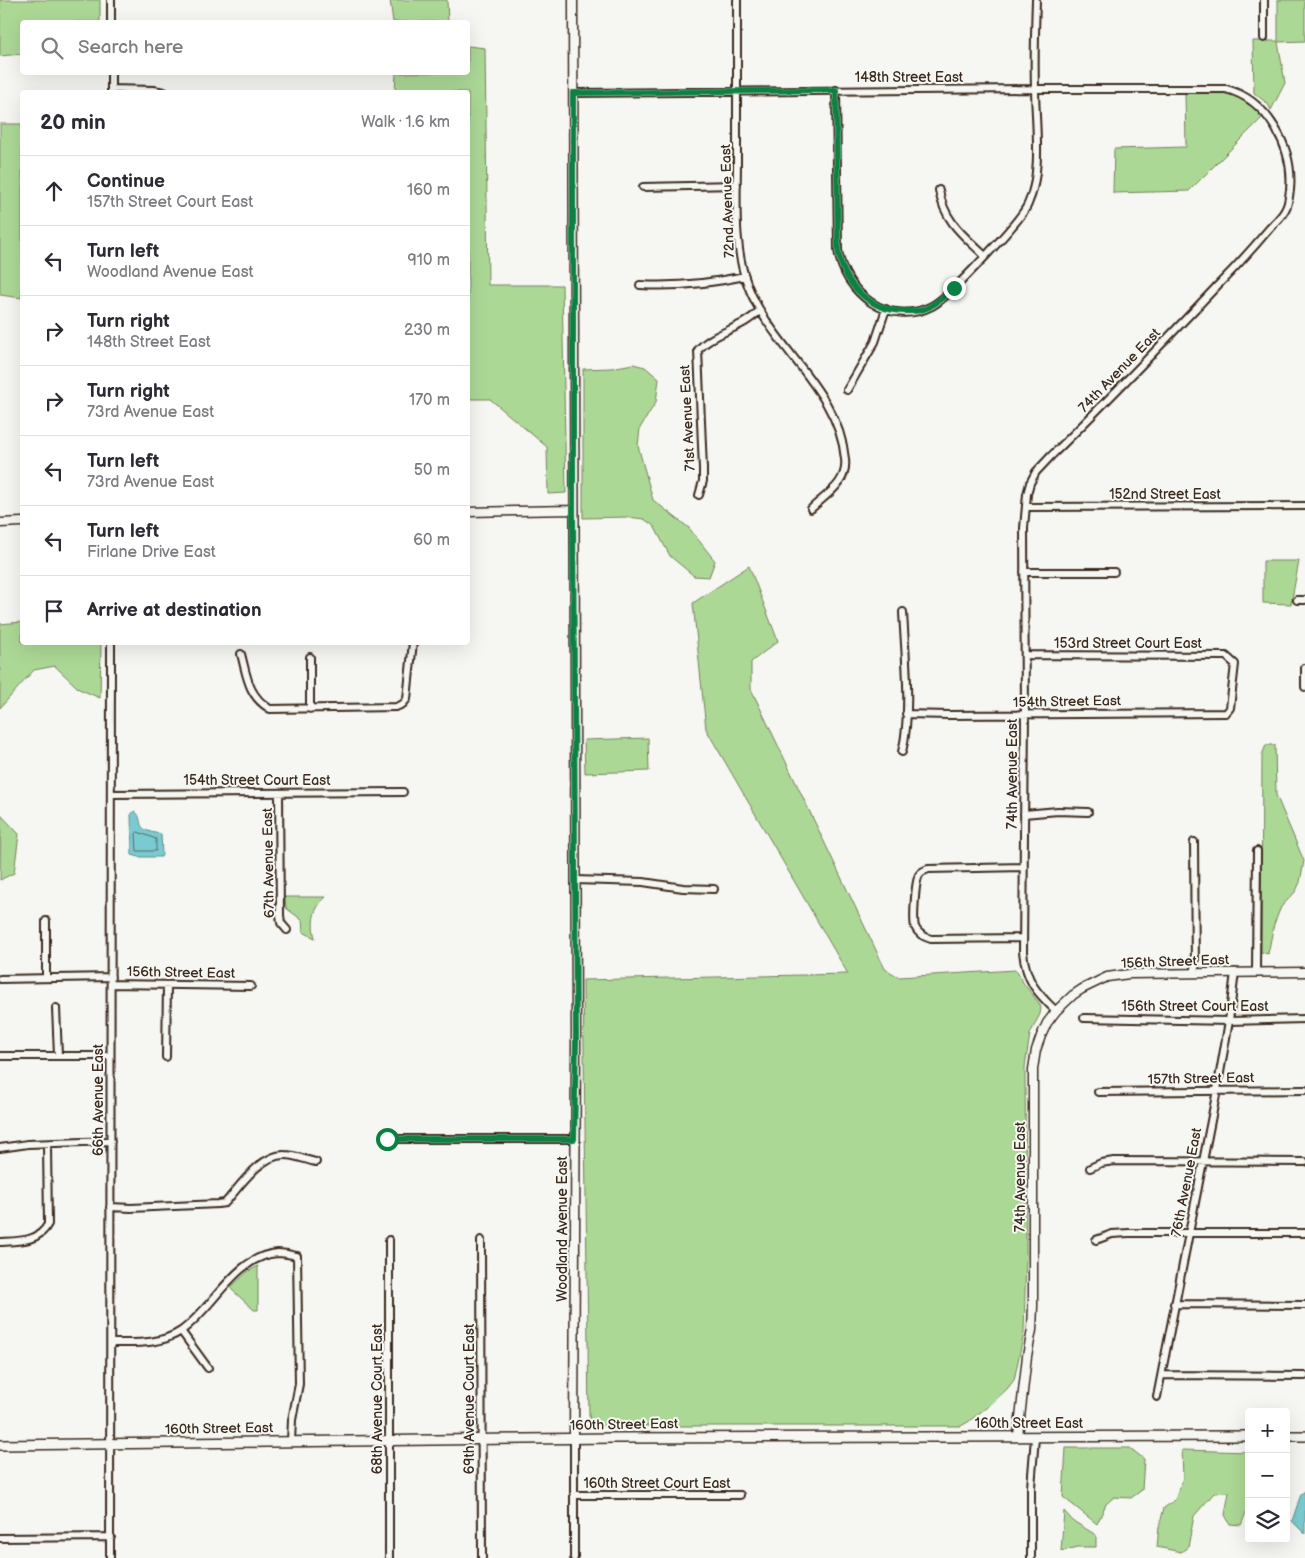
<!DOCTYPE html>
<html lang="en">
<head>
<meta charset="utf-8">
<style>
	body { margin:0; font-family:"Balsamiq Sans",sans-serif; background:#f2f2f3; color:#2b2b33 }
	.controls { position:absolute; right:15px; bottom:15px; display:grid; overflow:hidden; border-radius:5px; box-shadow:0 5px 20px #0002 }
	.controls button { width:45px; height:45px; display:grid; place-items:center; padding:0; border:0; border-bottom:1px solid #e1e1e2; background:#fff; color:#2b2b33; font:25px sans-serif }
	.stop { position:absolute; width:15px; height:15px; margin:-11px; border:4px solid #0b8043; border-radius:50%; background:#fff }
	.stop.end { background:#0b8043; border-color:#fff; box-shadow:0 1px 5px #0008 }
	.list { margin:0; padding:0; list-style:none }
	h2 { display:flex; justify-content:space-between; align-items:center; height:65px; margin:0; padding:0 20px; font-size:21px }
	h2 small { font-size:16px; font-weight:400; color:#7c7c81 }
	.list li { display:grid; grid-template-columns:32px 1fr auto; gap:15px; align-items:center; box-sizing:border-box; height:70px; padding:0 20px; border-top:1px solid #e1e1e2 }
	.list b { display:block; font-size:19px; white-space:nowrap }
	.list p { margin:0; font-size:16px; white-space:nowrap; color:#7c7c81 }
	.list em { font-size:16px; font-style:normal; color:#7c7c81 }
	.icon { flex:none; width:28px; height:28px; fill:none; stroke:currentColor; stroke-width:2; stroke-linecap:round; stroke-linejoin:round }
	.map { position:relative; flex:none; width:1305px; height:1558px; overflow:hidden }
	.search { position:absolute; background:#fff; box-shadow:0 5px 20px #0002; left:20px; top:20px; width:450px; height:55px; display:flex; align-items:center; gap:12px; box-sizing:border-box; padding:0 18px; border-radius:5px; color:#7c7c81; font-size:19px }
	.panel { position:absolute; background:#fff; box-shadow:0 5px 20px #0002; left:20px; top:90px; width:450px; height:555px; border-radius:5px }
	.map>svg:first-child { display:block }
	.green { fill:#acd896; stroke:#74815a }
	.water { fill:#7acbd1; stroke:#618b89 }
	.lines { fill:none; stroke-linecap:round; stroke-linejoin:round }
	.shore { stroke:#546a66; stroke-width:1 }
	.minor-casing { stroke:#3b2a1e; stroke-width:10 }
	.tertiary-casing { stroke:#3b2a1e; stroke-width:11 }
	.secondary-casing { stroke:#3b2a1e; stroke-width:12 }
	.minor { stroke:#f6f6f2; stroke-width:6 }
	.tertiary { stroke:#f6f6f2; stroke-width:8 }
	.secondary { stroke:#f6f6f2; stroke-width:9 }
	.route { stroke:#0b8043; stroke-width:6 }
	.labels { text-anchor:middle; stroke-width:4; stroke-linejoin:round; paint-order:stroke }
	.street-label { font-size:14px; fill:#3b2a1e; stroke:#f6f6f2 }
</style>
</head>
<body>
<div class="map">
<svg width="1305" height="1558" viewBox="0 0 1305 1558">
	<rect width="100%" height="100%" fill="#f6f6f2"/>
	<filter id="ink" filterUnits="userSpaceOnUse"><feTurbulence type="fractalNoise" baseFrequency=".02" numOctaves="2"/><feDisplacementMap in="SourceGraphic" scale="10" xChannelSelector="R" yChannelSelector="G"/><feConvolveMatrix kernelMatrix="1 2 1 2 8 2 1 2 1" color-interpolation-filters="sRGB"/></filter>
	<g filter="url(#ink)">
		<!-- green -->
		<path class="green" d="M0,0H100V22H22V54L0,56Z
			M390,0H447L448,22H393Z
			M1278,0H1305V41L1278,42L1285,83L1271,110L1268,104L1254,93L1253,41H1278Z
			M468,46L485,48L488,285H562L566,493L548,494L547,447L490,399H468V92H395L396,73L468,72Z
			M1185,93C1220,93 1239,88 1262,118L1189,191L1113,193L1114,149L1186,147Z
			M0,124H22V298L0,295Z
			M633,364L645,367L659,379L656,402L640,428L638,446L653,500L689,528L715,561L709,577L694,576L670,556L654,526L644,519L628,517L583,518V369L611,368Z
			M1263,561H1299L1291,604L1263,603Z
			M749,566L778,641L751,662V689L885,969L899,977L1016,970L1024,984L1039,1003L1041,1008L1040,1014L1030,1034L1025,1067L1026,1254L1024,1333L1014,1380L1007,1389L991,1404L968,1422L961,1426H605L594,1425L589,1416L583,980L848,974L706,729L693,603Z
			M22,622V642L101,643L100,698L79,689L55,666L34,670L0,708V624Z
			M648,738L649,771L585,773L584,740Z
			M1266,745H1275L1276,795L1304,861L1300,882L1296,891L1281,907L1274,924L1268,954L1261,952L1262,755Z
			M1,815L19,834L14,873L0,880Z
			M285,897H326C313,908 311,922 315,938L303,932L302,920L286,908Z
			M258,1266V1310H254L230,1288L247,1272Z
			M1066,1448H1130L1144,1459L1142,1490L1131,1498L1114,1497L1106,1504L1097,1524L1063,1497Z
			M1182,1450L1249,1452V1505L1241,1525L1230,1524L1225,1515L1229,1492L1214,1493L1194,1516L1188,1547L1181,1552L1157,1547L1159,1527L1164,1508L1175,1500L1183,1478Z
			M1064,1511L1073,1521L1096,1535V1547H1078L1061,1551Z"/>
		<!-- water -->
		<path class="water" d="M134,811C147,819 130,830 161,834L162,855L161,857H139L132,855L131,815Z
			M1305,1491V1534L1292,1521L1301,1494Z"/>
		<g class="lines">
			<!-- shore -->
			<path class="shore" d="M138,832L156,839V851H137L136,834Z"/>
			<defs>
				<path id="minor" d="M111,0V22
					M737,0C737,53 737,106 737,159C737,201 733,247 748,286C772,348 839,390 845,459C848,484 826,494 811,509
					M1264,38V0
					M111,72V91
					M111,89L154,90L164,92
					M836,90L838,250C844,293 889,328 932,306C949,297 1021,221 1028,204C1043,171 1035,123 1035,87C1034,58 1035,29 1036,0
					M573,93L1035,89H1226C1268,100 1294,148 1290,190C1289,195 1289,203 1286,208C1283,216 1274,223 1269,229C1253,248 1236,267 1218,285C1163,343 1108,401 1051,456L1036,472L1030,483L1027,494L1024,528L1025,715L1023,952C1026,981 1036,992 1056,1011
					M643,187L737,185
					M939,190C944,221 963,235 984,255
					M640,285C677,287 708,284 745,276
					M847,390L875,342L886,309
					M699,495L703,481V469L698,350C715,331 743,329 760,310
					M1026,507L1305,506
					M1024,572H1114
					M1297,600H1305
					M241,654C247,676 248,696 270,709L396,707L403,704L407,699L413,642
					M1305,668V687
					M310,709V657
					M906,714L949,715L1226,713L1230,708L1235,664L1226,656L1025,655
					M902,752C912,713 905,653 903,612
					M279,793L280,915L281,923L287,930
					M111,794L403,792
					M1024,814L1058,811L1088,812
					M1194,842L1195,972
					M575,880L643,882L683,888L714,889
					M46,921V978
					M1023,938L931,939C924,937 918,934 915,927C913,919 915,882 919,875C921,871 924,871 928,869L1024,867
					M1256,972L1257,851
					M0,979L111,977
					M111,984L251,986
					M56,1008L58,1055
					M1084,1018L1229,1021L1305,1019
					M0,1056H110
					M166,1057L167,986
					M1098,1092L1305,1090
					M387,1139H574
					M0,1148L28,1144L111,1141
					M1090,1168L1101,1163L1114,1161L1305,1162
					M110,1207L131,1208L218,1204L225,1203C240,1186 261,1154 285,1155C295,1155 306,1160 316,1162
					M481,1240L482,1558
					M1096,1240L1112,1234L1129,1233H1305
					M0,1242C19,1241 39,1242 48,1224L47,1145
					M1174,1304L1305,1305
					M181,1331L208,1368
					M111,1343C135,1343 160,1345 181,1331C213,1309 236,1255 278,1253C284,1253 291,1255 297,1256L299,1384L292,1420L291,1441
					M1162,1375L1305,1376
					M1157,1397L1217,1090L1229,1021L1235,972
					M574,1439V1558
					M574,1495H740
					M0,1538L111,1537
					M110,1558L111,642
					M389,1558V1240
					M1031,1558V1487L1035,1437"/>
				<path id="tertiary" d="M573,0L576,1042L574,1439
					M468,512L573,510
					M0,523L22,522
					M1018,1436L1027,1356L1032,1330L1033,1306V1069L1036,1050L1041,1036L1047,1023L1056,1011L1073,995L1082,989L1107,977L1129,974L1305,972"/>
				<path id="secondary" d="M1286,1436H1305
					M0,1445L614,1438L1249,1436"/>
			</defs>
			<!-- minor casing -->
			<use href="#minor" class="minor-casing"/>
			<!-- tertiary casing -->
			<use href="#tertiary" class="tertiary-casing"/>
			<!-- secondary casing -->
			<use href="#secondary" class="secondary-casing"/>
			<!-- minor -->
			<use href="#minor" class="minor"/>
			<!-- tertiary -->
			<use href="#tertiary" class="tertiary"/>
			<!-- secondary -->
			<use href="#secondary" class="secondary"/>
		</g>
	</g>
	<g class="lines" filter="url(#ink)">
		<!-- route -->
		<path class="route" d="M387,1139H574L576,1042L573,510V93L836,90L838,250C843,284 870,312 907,311C912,311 917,311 922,310C935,306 944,296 954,288"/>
	</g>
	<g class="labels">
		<!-- street labels -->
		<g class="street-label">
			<text x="909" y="82">148th Street East</text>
			<text transform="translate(727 201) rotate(-92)" y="5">72nd Avenue East</text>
			<text transform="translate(1119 370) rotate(-46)" y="5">74th Avenue East</text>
			<text transform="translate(687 418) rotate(-93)" y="5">71st Avenue East</text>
			<text x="1165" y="499">152nd Street East</text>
			<text x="1128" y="648">153rd Street Court East</text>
			<text transform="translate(1067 701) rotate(-1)" y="5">154th Street East</text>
			<text transform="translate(1012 774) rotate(-90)" y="5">74th Avenue East</text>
			<text x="257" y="785">154th Street Court East</text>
			<text transform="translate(268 863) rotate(-91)" y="5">67th Avenue East</text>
			<text transform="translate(1175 961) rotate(-2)" y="5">156th Street East</text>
			<text transform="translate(181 972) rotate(1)" y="5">156th Street East</text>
			<text x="1195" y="1011">156th Street Court East</text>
			<text transform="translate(1201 1078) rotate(-1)" y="5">157th Street East</text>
			<text transform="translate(98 1100) rotate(-90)" y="5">66th Avenue East</text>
			<text transform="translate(1020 1177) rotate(-90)" y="5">74th Avenue East</text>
			<text transform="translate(1186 1182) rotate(-79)" y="5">76th Avenue East</text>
			<text transform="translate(562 1229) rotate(-90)" y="5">Woodland Avenue East</text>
			<text transform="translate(377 1399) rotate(-90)" y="5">68th Avenue Court East</text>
			<text transform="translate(469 1399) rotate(-90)" y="5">69th Avenue Court East</text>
			<text x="1029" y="1428">160th Street East</text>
			<text transform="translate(624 1424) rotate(-1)" y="5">160th Street East</text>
			<text transform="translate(219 1428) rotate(-1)" y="5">160th Street East</text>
			<text x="657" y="1488">160th Street Court East</text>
		</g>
	</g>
</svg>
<div class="controls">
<button>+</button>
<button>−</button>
<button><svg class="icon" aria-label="layers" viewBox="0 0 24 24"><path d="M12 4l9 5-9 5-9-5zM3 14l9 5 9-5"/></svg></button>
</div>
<div class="stop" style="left:387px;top:1139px"></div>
<div class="stop end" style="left:954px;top:288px"></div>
<div class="search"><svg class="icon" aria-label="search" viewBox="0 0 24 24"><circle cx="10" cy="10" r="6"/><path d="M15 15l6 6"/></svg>Search here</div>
<section class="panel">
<h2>20 min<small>Walk · 1.6 km</small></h2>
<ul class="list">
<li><svg class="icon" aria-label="ahead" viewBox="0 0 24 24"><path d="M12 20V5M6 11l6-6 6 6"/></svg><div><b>Continue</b><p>157th Street Court East</p></div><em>160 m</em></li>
<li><svg class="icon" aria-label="left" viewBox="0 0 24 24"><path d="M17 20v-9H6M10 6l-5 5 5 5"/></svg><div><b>Turn left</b><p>Woodland Avenue East</p></div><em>910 m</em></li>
<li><svg class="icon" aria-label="right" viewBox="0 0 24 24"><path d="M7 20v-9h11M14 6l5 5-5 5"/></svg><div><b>Turn right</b><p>148th Street East</p></div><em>230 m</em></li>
<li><svg class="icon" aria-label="right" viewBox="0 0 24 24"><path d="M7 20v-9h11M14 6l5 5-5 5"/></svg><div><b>Turn right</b><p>73rd Avenue East</p></div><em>170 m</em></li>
<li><svg class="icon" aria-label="left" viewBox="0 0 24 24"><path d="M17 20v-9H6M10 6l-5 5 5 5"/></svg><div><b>Turn left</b><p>73rd Avenue East</p></div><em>50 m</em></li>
<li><svg class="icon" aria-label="left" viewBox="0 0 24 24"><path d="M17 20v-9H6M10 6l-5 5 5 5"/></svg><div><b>Turn left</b><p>Firlane Drive East</p></div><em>60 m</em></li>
<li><svg class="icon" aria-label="arrive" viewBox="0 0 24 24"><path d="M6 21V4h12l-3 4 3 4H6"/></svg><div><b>Arrive at destination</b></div></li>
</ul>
</section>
</div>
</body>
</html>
